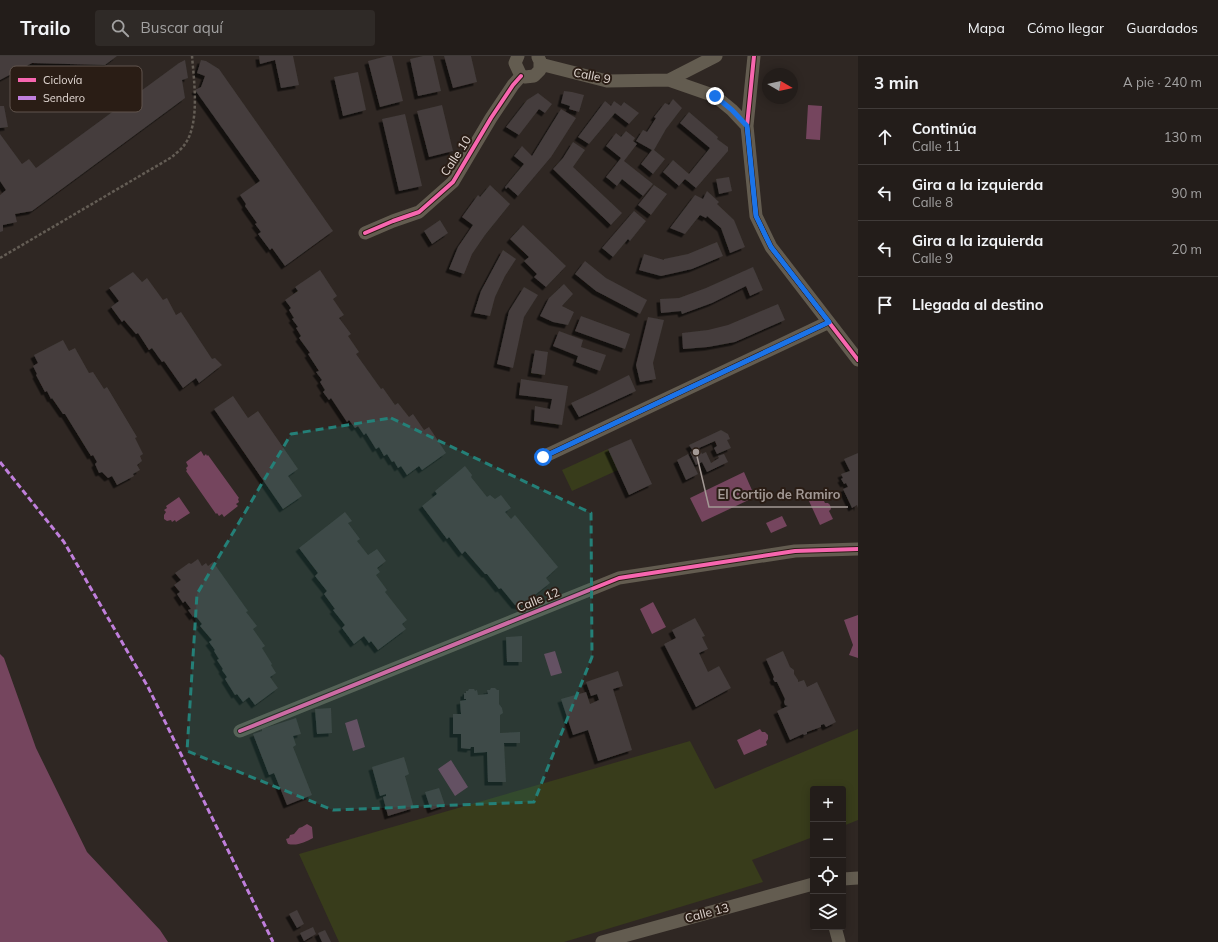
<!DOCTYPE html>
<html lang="es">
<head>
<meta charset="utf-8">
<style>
	body { margin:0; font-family:Mulish,sans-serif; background:#2f2a27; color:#f1f3f6 }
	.controls { position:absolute; right:12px; bottom:12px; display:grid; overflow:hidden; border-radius:4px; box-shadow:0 2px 10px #0003 }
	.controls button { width:36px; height:36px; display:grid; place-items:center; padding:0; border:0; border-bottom:1px solid #403b39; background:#231d1a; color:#f1f3f6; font:20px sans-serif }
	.compass { position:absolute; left:762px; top:12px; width:36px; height:36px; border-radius:50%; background:#231d1a; box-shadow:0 2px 10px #0003; rotate:99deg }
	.stop { position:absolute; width:12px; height:12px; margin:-9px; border:3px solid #1a73e8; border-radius:50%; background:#fff }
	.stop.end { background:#1a73e8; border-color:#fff; box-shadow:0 1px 4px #0008 }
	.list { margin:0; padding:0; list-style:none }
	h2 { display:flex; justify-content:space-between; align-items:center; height:52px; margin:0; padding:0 16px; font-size:17px }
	h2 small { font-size:13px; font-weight:400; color:#a3a2a2 }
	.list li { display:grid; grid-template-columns:26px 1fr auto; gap:12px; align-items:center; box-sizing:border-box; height:56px; padding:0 16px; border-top:1px solid #403b39 }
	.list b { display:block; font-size:15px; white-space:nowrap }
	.list p { margin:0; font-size:13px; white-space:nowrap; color:#a3a2a2 }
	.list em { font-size:13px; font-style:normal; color:#a3a2a2 }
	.icon { flex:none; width:22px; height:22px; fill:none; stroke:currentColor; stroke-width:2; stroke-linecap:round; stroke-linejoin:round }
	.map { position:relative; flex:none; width:858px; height:886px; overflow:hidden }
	header { display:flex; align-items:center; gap:24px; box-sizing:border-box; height:56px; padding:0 20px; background:#231d1a; border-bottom:1px solid #403b39 }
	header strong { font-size:19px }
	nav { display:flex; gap:22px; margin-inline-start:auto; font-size:14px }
	.search { width:280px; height:36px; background:#2f2a27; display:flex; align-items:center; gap:10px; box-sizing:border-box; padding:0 14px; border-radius:4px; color:#a3a2a2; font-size:15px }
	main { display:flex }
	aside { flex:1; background:#231d1a }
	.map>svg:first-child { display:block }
	.green { fill:#383c1b }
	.water { fill:#75455e }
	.building { fill:#443d3c; filter:url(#shadow) }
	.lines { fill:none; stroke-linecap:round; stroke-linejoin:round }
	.path { stroke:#645d55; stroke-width:2.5; stroke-dasharray:3 2; stroke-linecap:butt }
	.minor { stroke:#635c50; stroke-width:13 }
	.quiet { stroke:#c07fdc; stroke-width:3; stroke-dasharray:6 3; stroke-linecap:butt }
	.cycleway-casing { stroke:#2a1d15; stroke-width:6 }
	.cycleway { stroke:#f766af; stroke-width:4 }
	.route { stroke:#1a73e8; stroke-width:5 }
	.marked { fill:#248078; fill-opacity:0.2; stroke:#248078; stroke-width:3; stroke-dasharray:8 5; stroke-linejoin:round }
	.labels { text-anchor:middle; stroke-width:4; stroke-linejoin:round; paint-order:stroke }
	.street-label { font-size:12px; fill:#e1d7d2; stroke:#2a1d15 }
	.key { fill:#2a1d15; stroke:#61554e; stroke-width:1 }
	.key-label { font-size:11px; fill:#e1d7d2 }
	.leader { fill:none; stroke:#a39995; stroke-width:1.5 }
	.callout-dot { fill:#a39995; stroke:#2a1d15; stroke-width:1.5 }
	.callout-label { font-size:13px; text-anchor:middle; font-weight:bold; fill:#a39995; stroke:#2a1d15; stroke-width:4; stroke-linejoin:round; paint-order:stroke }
</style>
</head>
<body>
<header>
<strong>Trailo</strong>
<div class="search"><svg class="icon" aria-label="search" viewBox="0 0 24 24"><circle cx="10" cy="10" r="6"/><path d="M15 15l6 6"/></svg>Buscar aquí</div>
<nav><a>Mapa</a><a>Cómo llegar</a><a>Guardados</a></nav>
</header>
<main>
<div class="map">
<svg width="858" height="886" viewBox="0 0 858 886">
	<defs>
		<filter id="shadow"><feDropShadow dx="-3.5" dy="3.5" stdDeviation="0" flood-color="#0009"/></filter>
	</defs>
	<rect width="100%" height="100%" fill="#2f2723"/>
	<!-- green -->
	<path class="green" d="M608,393L618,414L572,435L562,414Z
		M858,673V764L843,770V733H813V781L752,804L763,826L564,886H339L299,798L690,685L715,733Z"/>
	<!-- water -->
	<path class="water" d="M808,49L822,50L820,84L806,83Z
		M201,395L204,400L206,398L207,400L208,399L239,442L238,443L239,446L236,448L238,450L224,461L222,458L219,460L217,457L216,458L186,415L187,414L186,412L188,410L186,406Z
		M744,416L755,441L702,466L690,442Z
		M821,439L825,447H828L830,449L831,453L829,455L833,463L820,469L809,445Z
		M179,441L190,457L176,466L175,464L172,466L171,464L167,465L164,463V459L166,456L164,454L167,452L166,450Z
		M782,460L787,470L771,477L766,467Z
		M653,546L666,571L652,578L640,553Z
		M858,559V602L849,599L853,589L844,564Z
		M555,595L562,617L551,620L544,598Z
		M0,598L4,602L36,692L87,796L160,874L168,886H0Z
		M357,663L365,691L353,695L345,667Z
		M760,673L762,676H765L768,679V683L766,686L767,689L744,699L737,684Z
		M451,704L468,731L455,740L438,713Z
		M307,768L312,771L313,782C305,786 298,790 288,788L287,786L286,783L289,782L290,779L294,778L299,772L302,771Z"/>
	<!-- building -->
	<path class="building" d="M0,0H117L105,9L32,7L0,24Z
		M259,0H293L299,29L281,32L275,4L260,8Z
		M387,0H392L403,45L380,51L368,5Z
		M423,0H433L441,35L418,40L410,3Z
		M444,0H471L477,26L453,32Z
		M185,4L188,22L182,24L185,42L32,155L15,158L17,166L3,169V175L0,176V139L6,134L0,125V78L22,108L29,103L36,112L179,7Z
		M201,4L206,5L219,13L333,175L285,210L272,192L270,194L258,178L261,176L255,168L257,167L245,150L246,148L240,139L260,125L195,34L201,31L205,20L197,17Z
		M358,16L366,54L343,60L334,21Z
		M564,35L572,36L584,39L579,56L569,53L570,50L561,47Z
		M538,37L552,48L545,57L539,53L519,79L506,71L527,44Z
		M673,43L682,52L666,73L654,94L665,103L653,118L641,108L652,94L636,85L643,74L647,76L656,62L654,61L665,47L669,49Z
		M605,45L611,50L614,45L621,50L624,46L639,57L629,68L615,57L589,88L578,81Z
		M442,49L453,95L429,101L417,55Z
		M0,50H4L8,71L0,72Z
		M561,53L576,62L551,101L518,140L508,131L506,133L505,131L524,108L514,100L522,90L532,100Z
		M689,56L718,81L717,83L728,91V95L696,132L685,123L679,130L663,116L673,104L689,118L710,92L680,67Z
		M405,58L422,130L399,135L382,63Z
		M626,75L635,82L633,85L637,88L624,105L653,128L643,140L622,123L617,130L606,121L621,102L606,90L616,77L621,81Z
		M573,86L585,94L573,111L622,157L611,169L553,113L563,102Z
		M729,121L732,135L719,138L716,123Z
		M490,129L510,148L485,179L472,198L464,218L449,213L458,191L473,169L462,161L478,139L480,141Z
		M654,129L667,138L651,159L638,149Z
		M707,135L719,146L717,148L734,164L745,191L730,197L721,172L707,160L706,162L700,159L685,178L670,172L695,139L703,143Z
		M634,155L646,165L630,185L628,183L613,201L602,192Z
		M440,164L448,177L432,188L424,175Z
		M523,169L566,210L546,231L534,221L537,218L524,205L529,201L510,183Z
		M717,186L723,200L692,213L661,220L639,214L644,198L664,204V203L688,198Z
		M503,194L516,203L505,220L495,241L490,260L474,257L481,235Z
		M585,205L606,222L647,244L640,258L596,235L575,218Z
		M753,211L763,234L750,240L746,230L712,247L682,258L681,255L661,257L660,243L679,242L706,232Z
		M320,214L337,240L333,243L344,259L339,262L351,278L348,280L359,296L356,298L381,333L383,332L395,349L398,347L409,361L413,358L424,374L429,371L446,397L422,414L419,410L407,419L401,410L398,412L394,405L392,406L387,398L384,400L379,391L376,393L366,377L364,379L358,370L355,372L349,364L347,366L331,342L329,344L323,336L325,334L320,326L322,324L316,316L319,315L308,298L310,297L299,282L301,280L296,272L298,271L292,263L294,262L289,254L291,252L285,244L298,235L295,231Z
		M133,216L142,226L147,222L163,244L167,242L176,259L181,256L212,303L215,302L222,309L199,327L196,322L183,332L164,305L162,306L152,292L149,294L138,277L136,278L124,264L122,266L111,251L119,245L109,232Z
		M564,228L573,238L562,250L574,256L568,269L553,266L540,260L549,242Z
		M524,231L538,239L524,261L513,312L497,308L509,255Z
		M778,248L785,264L735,286L708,291L683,293L682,277L708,274L728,269Z
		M581,260L630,278L625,293L575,275Z
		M648,261L664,264L653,307L656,323L640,326L636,309Z
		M559,275L583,284L581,291L606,299L600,315L576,306L578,300L553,290Z
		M63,284L69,295L75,292L89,317L93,316L104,333L107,331L137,381L135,382L143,398L140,400L142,405L137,409L140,414L133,418L134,420L117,429L112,420L108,422L102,416L99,417L95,408L97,406L93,399L91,400L65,358H63L52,342L51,343L47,335L45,336L36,319L37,318L33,310L38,307L34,299Z
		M535,294L548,296L545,319L531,317Z
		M629,319L636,335L579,361L571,347L595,336Z
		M521,323L568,330L562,369L534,365L535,350L550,353L552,343L519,339Z
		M233,340L248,362L258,355L298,413L288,420L302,440L283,453L214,353Z
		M721,374L728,378L730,383L727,384L731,392L717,398L714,392L717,390L715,385L699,392L702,398L706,396L711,407L719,402L718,400L724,398L728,406L707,416L702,406L696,409L690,396L693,395L689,389Z
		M631,383L652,428L629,439L608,393Z
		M858,397V452L857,449L852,452L843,433L848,431L846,427L844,428L841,423L843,422L841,418L850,415L844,403Z
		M688,398L698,418L686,424L677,404Z
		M465,410L472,419L471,421L487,441L490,439L495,443L501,439L511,452L505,456L511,463L515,459L558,511L546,522L550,527L521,550L515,549L501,532L499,533L487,518H485L465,495L462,498L449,481L447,483L422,450L437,438L435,435Z
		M345,456L352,465L348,467L360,483L357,485L368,499L377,493L386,505L377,512L380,516L376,519L387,534L385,536L407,564L402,568L406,573L378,594L371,585L369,587L364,580L354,588L342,572L345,569L333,554L335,553L324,538L327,535L315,520L318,517L299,492Z
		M198,503L202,510L206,507L208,510L213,506L248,555L246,556L257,570L253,573L265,590L262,592L272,608L271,609L276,617L270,621L278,632L255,649L249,641L243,646L237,638L235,639L225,623L227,621L222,614L223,613L217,604L219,603L214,595L215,594L209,586L212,584L200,570L202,568L195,559L193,561L188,554L191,553L185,545L183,547L177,538L180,536L174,529L181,524L175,517L189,507L191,508Z
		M695,562L705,580L702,581L708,593L699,597L708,616L719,610L731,632L696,651L664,588L676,582L672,574Z
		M522,580V606H507L506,581Z
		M783,595L790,611L794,614V618L798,624V626L804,624L807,631L817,626L836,666L826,671L824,668L821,669V671L807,676V678L804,679L803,678L790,684L777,655L788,650L785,649L784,646L785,643L777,626H775L773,623L774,621L766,603Z
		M618,615L623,630L613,633L632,694L598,705L588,674L573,679L561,643L586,636L590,648L599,644L597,638L591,640L586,626Z
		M491,632H495L497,634H499V648L502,652L503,657L500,659V677L520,676V687H504L506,726H488L487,696L474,697V691H471L470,693L461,692V678H453V658H461L460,645L466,644V643H464V637H466V635H468L469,633H474L475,635L477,634L478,639L488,638L487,634H490Z
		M331,652L332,677L317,678L315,653Z
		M296,662L301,678L293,680L296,689L293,691L312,739L287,749L274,717L269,719L253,678L262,675V673Z
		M404,701L409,718L405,720L414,752L388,760L383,741L386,740V738L380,740L372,711Z
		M439,732L445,749L431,754L425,736Z
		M297,854L304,868L297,872L289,858Z
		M313,871L316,878L304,885L300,877Z
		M325,874L331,886H322L318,877Z"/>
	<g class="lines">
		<!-- path -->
		<path class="path" d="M0,202L172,101C176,97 182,93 185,88C200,67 194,25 192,0"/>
		<!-- minor -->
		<path class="minor" d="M518,0L515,7L521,20L525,21L534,20L540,14V5L538,1
			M754,0L747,70L756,160L771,191L858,304
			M540,8L607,25L669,24L715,40L732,54L747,70
			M669,24L716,0
			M365,177L393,165L419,156L453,126L491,62L513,29L521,20
			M543,401L829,266
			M240,675L619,522L795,495L858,493
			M843,823L858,822
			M835,871L839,886
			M602,886L813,828"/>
		<!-- quiet -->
		<path class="quiet" d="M0,406L64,486L148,631L273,886"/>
		<defs>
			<path id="cycleway" d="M754,0L747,70L756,160L771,191L858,304
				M365,177L393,165L419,156L453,126L491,62L513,29L521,20
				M543,401L829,266
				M240,675L619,522L795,495L858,493"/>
		</defs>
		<!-- cycleway casing -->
		<use href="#cycleway" class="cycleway-casing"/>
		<!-- cycleway -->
		<use href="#cycleway" class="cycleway"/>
	</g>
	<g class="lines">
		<!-- route -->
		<path class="route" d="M543,401L829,266L771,191L756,160L747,70L732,54L715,40"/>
	</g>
	<!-- marked area -->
	<path class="marked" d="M391,362L591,457L592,601L534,746L333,754L187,695L197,538L291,378Z"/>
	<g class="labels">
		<!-- street labels -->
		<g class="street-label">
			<text transform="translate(592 20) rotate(11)" y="4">Calle 9</text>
			<text transform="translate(456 100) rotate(-57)" y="4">Calle 10</text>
			<text transform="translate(538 544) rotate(-22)" y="4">Calle 12</text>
			<text transform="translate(707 857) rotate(-15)" y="4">Calle 13</text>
		</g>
	</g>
	<!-- legend -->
	<rect x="10" y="10" width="132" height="46" rx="6" class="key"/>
	<rect x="18" y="22" width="18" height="4" fill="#f766af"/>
	<rect x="18" y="40" width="18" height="4" fill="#c07fdc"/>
	<g class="key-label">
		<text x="43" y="28">Ciclovía</text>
		<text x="43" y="46">Sendero</text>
	</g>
	<!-- callouts -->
	<path class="leader" d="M696 396L709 451H848"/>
	<circle class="callout-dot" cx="696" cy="396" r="4"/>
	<g class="callout-label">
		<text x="779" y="443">El Cortijo de Ramiro</text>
	</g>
</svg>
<div class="controls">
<button>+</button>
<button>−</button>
<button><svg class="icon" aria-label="locate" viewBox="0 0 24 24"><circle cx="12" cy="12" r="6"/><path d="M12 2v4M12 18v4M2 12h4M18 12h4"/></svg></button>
<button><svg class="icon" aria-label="layers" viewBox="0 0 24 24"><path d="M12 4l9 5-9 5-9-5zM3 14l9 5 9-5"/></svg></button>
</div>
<svg class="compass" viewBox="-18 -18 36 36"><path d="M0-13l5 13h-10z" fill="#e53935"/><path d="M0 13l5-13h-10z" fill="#a3a2a2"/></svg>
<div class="stop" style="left:543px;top:401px"></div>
<div class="stop end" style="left:715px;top:40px"></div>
</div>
<aside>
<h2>3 min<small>A pie · 240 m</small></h2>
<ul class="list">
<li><svg class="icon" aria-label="ahead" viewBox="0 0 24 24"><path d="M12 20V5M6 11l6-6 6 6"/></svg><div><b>Continúa</b><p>Calle 11</p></div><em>130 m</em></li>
<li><svg class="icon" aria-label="left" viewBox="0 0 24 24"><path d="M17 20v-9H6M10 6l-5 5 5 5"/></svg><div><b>Gira a la izquierda</b><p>Calle 8</p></div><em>90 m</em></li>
<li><svg class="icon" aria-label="left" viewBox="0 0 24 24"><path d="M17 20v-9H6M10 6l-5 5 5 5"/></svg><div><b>Gira a la izquierda</b><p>Calle 9</p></div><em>20 m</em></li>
<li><svg class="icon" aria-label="arrive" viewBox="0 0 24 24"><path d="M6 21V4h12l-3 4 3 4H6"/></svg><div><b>Llegada al destino</b></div></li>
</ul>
</aside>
</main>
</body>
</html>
